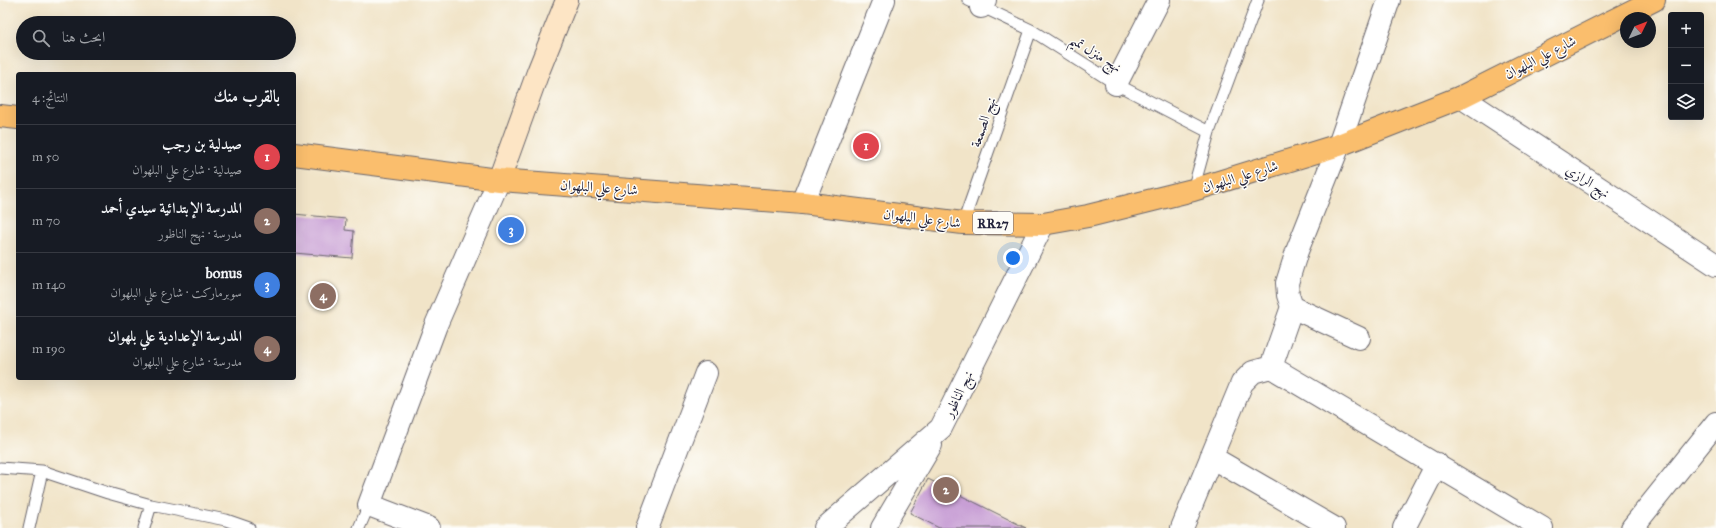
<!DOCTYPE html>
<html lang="ar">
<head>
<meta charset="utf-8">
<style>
	body { margin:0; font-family:"IM FELL Great Primer",Amiri,serif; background:#20242c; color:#f1f3f6; direction:rtl }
	.controls { position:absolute; right:12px; top:12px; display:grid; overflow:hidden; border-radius:4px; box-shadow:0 4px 16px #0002 }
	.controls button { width:36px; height:36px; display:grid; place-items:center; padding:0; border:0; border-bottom:1px solid #363941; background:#171b24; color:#f1f3f6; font:20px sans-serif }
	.compass { position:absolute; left:1620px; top:12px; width:36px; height:36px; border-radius:50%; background:#171b24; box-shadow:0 4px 16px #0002; rotate:47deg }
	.you { position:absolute; left:1013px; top:258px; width:14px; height:14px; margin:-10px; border:3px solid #fff; border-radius:50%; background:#1a73e8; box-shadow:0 0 0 6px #1a73e833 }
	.badge { display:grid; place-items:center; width:26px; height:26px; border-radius:50%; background:#8c9099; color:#fff; font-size:13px; font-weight:700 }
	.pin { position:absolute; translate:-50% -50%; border:2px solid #fff; box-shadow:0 1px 4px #0006 }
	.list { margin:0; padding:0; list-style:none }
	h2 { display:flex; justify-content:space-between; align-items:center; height:52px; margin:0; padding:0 16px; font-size:17px }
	h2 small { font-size:13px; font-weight:400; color:#9ea1a6 }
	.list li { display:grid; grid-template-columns:26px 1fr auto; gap:12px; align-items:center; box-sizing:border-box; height:64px; padding:0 16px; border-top:1px solid #363941 }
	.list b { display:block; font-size:15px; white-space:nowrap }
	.list p { margin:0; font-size:13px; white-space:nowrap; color:#9ea1a6 }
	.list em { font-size:13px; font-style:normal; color:#9ea1a6 }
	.icon { flex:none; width:22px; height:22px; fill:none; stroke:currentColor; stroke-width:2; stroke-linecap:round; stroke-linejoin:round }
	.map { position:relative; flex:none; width:1716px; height:528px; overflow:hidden; direction:ltr }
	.search { position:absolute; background:#171b24; box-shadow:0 4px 16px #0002; left:16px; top:16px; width:280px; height:44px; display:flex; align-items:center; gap:10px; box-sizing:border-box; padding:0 14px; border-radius:22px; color:#9ea1a6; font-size:15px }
	.panel { position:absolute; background:#171b24; box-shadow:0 4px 16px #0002; left:16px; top:72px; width:280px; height:308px; border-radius:4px; direction:rtl }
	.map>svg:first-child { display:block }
	.building { fill:#c89fd5 }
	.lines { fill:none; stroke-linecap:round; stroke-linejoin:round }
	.lane-casing { stroke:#6a666c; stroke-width:13 }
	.street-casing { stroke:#6a666c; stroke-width:24 }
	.secondary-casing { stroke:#6a666c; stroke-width:24 }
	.primary-casing { stroke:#6a666c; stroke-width:24 }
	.lane { stroke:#fff; stroke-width:11 }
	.street { stroke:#fff; stroke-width:22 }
	.secondary { stroke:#fde5c5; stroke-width:22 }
	.primary { stroke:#fabe6d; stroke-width:22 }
	.labels { text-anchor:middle; stroke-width:3; stroke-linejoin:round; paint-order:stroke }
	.shield { fill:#fdfcf7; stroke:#646373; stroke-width:1 }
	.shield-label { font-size:13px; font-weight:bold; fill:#22223b }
	.street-label { font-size:14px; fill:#22223b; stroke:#fdfcf7 }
</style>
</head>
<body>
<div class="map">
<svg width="1716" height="528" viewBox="0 0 1716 528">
	<rect width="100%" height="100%" fill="#fdfcf7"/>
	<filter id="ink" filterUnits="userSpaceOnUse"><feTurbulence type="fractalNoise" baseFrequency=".025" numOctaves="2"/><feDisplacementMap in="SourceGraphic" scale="8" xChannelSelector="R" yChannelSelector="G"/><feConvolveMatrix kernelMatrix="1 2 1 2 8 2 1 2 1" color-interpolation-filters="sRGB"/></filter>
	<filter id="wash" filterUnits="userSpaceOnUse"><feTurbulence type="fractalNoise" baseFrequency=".012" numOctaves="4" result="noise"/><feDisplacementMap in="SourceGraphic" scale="16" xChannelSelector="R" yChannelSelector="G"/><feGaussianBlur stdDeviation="0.9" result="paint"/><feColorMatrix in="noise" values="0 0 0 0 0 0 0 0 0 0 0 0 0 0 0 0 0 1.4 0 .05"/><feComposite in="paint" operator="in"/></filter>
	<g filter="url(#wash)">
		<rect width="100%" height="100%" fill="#f1e4c8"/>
		<g id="blocks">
			<!-- building -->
			<path class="building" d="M294,214L346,219L345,230L354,231L352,258L294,253Z
				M928,479L1026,528H939L910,513Z"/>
		</g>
	</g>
	<g filter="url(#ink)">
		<use href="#blocks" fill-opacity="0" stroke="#6a666c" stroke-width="1"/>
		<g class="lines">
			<defs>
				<path id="lane" d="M968,0L1031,30L1116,84L1209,132
					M1193,190L1209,132L1258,0
					M963,223L1031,30
					M0,468L42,471L108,493L151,505L226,520L249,528
					M29,528L42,471
					M144,528L151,505
					M359,528L369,505"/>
				<path id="street" d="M981,7L985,0
					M1116,84L1159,0
					M1461,97L1716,265
					M803,203L884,0
					M1359,338L1292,307L1288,295L1287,283L1297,251L1339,145L1389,0
					M1271,367L1292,307
					M1211,457L1334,528
					M429,528L369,505L436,325L499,180
					M647,528L706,373
					M825,528L941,428L1043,224
					M882,528L931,445
					M1182,528L1242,383L1253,372L1271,367L1542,528
					M1404,528L1437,464
					M1632,528L1716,423"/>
				<path id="secondary" d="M499,180L538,72L567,0"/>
				<path id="primary" d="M0,116L18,118
					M294,154L499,180L803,203L963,223L1043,224L1088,216L1193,190L1339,145L1461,97L1654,0"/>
			</defs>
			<!-- lane casing -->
			<use href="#lane" class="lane-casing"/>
			<!-- street casing -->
			<use href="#street" class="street-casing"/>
			<!-- secondary casing -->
			<use href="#secondary" class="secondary-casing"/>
			<!-- primary casing -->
			<use href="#primary" class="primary-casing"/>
			<!-- lane -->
			<use href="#lane" class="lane"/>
			<!-- street -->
			<use href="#street" class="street"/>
			<!-- secondary -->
			<use href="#secondary" class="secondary"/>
			<!-- primary -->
			<use href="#primary" class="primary"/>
		</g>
	</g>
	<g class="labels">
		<!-- shield labels -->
		<rect class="shield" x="973" y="212" width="40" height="22" rx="3"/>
		<g class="shield-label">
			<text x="993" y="228">RR27</text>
		</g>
		<!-- street labels -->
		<g class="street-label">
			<text transform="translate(1096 53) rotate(32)" y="5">نهج منزل تميم</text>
			<text transform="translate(1540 57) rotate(-27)" y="5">شارع علي البلهوان</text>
			<text transform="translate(983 122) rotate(-71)" y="5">نهج الصمعة</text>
			<text transform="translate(1240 176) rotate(-17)" y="5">شارع علي البلهوان</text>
			<text transform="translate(1588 181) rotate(33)" y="5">نهج الرازي</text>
			<text transform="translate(599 187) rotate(4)" y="5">شارع علي البلهوان</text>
			<text transform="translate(922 218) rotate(7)" y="5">شارع علي البلهوان</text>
			<text transform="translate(958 394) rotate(-64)" y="5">نهج الناظور</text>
		</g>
	</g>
</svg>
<div class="controls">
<button>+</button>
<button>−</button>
<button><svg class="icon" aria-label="layers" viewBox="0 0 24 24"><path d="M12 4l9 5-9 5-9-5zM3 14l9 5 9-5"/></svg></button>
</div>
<svg class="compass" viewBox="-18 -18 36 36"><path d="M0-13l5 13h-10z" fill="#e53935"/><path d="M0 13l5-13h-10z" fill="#9ea1a6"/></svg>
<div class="you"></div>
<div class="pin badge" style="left:866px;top:146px;background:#e0444e">1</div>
<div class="pin badge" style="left:946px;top:490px;background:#8d6e63">2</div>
<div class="pin badge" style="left:511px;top:230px;background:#3f7fe0">3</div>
<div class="pin badge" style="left:323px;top:296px;background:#8d6e63">4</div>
<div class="search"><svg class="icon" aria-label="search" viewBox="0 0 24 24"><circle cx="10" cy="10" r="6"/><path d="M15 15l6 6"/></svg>ابحث هنا</div>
<section class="panel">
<h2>بالقرب منك<small>النتائج: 4</small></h2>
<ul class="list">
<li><span class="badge" style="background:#e0444e">1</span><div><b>صيدلية بن رجب</b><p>صيدلية · شارع علي البلهوان</p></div><em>50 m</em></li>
<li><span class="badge" style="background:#8d6e63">2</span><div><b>المدرسة الإبتدائية سيدي أحمد</b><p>مدرسة · نهج الناظور</p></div><em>70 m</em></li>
<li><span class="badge" style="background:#3f7fe0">3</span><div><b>bonus</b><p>سوبرماركت · شارع علي البلهوان</p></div><em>140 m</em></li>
<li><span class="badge" style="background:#8d6e63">4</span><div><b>المدرسة الإعدادية علي بلهوان</b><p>مدرسة · شارع علي البلهوان</p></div><em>190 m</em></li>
</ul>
</section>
</div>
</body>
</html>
